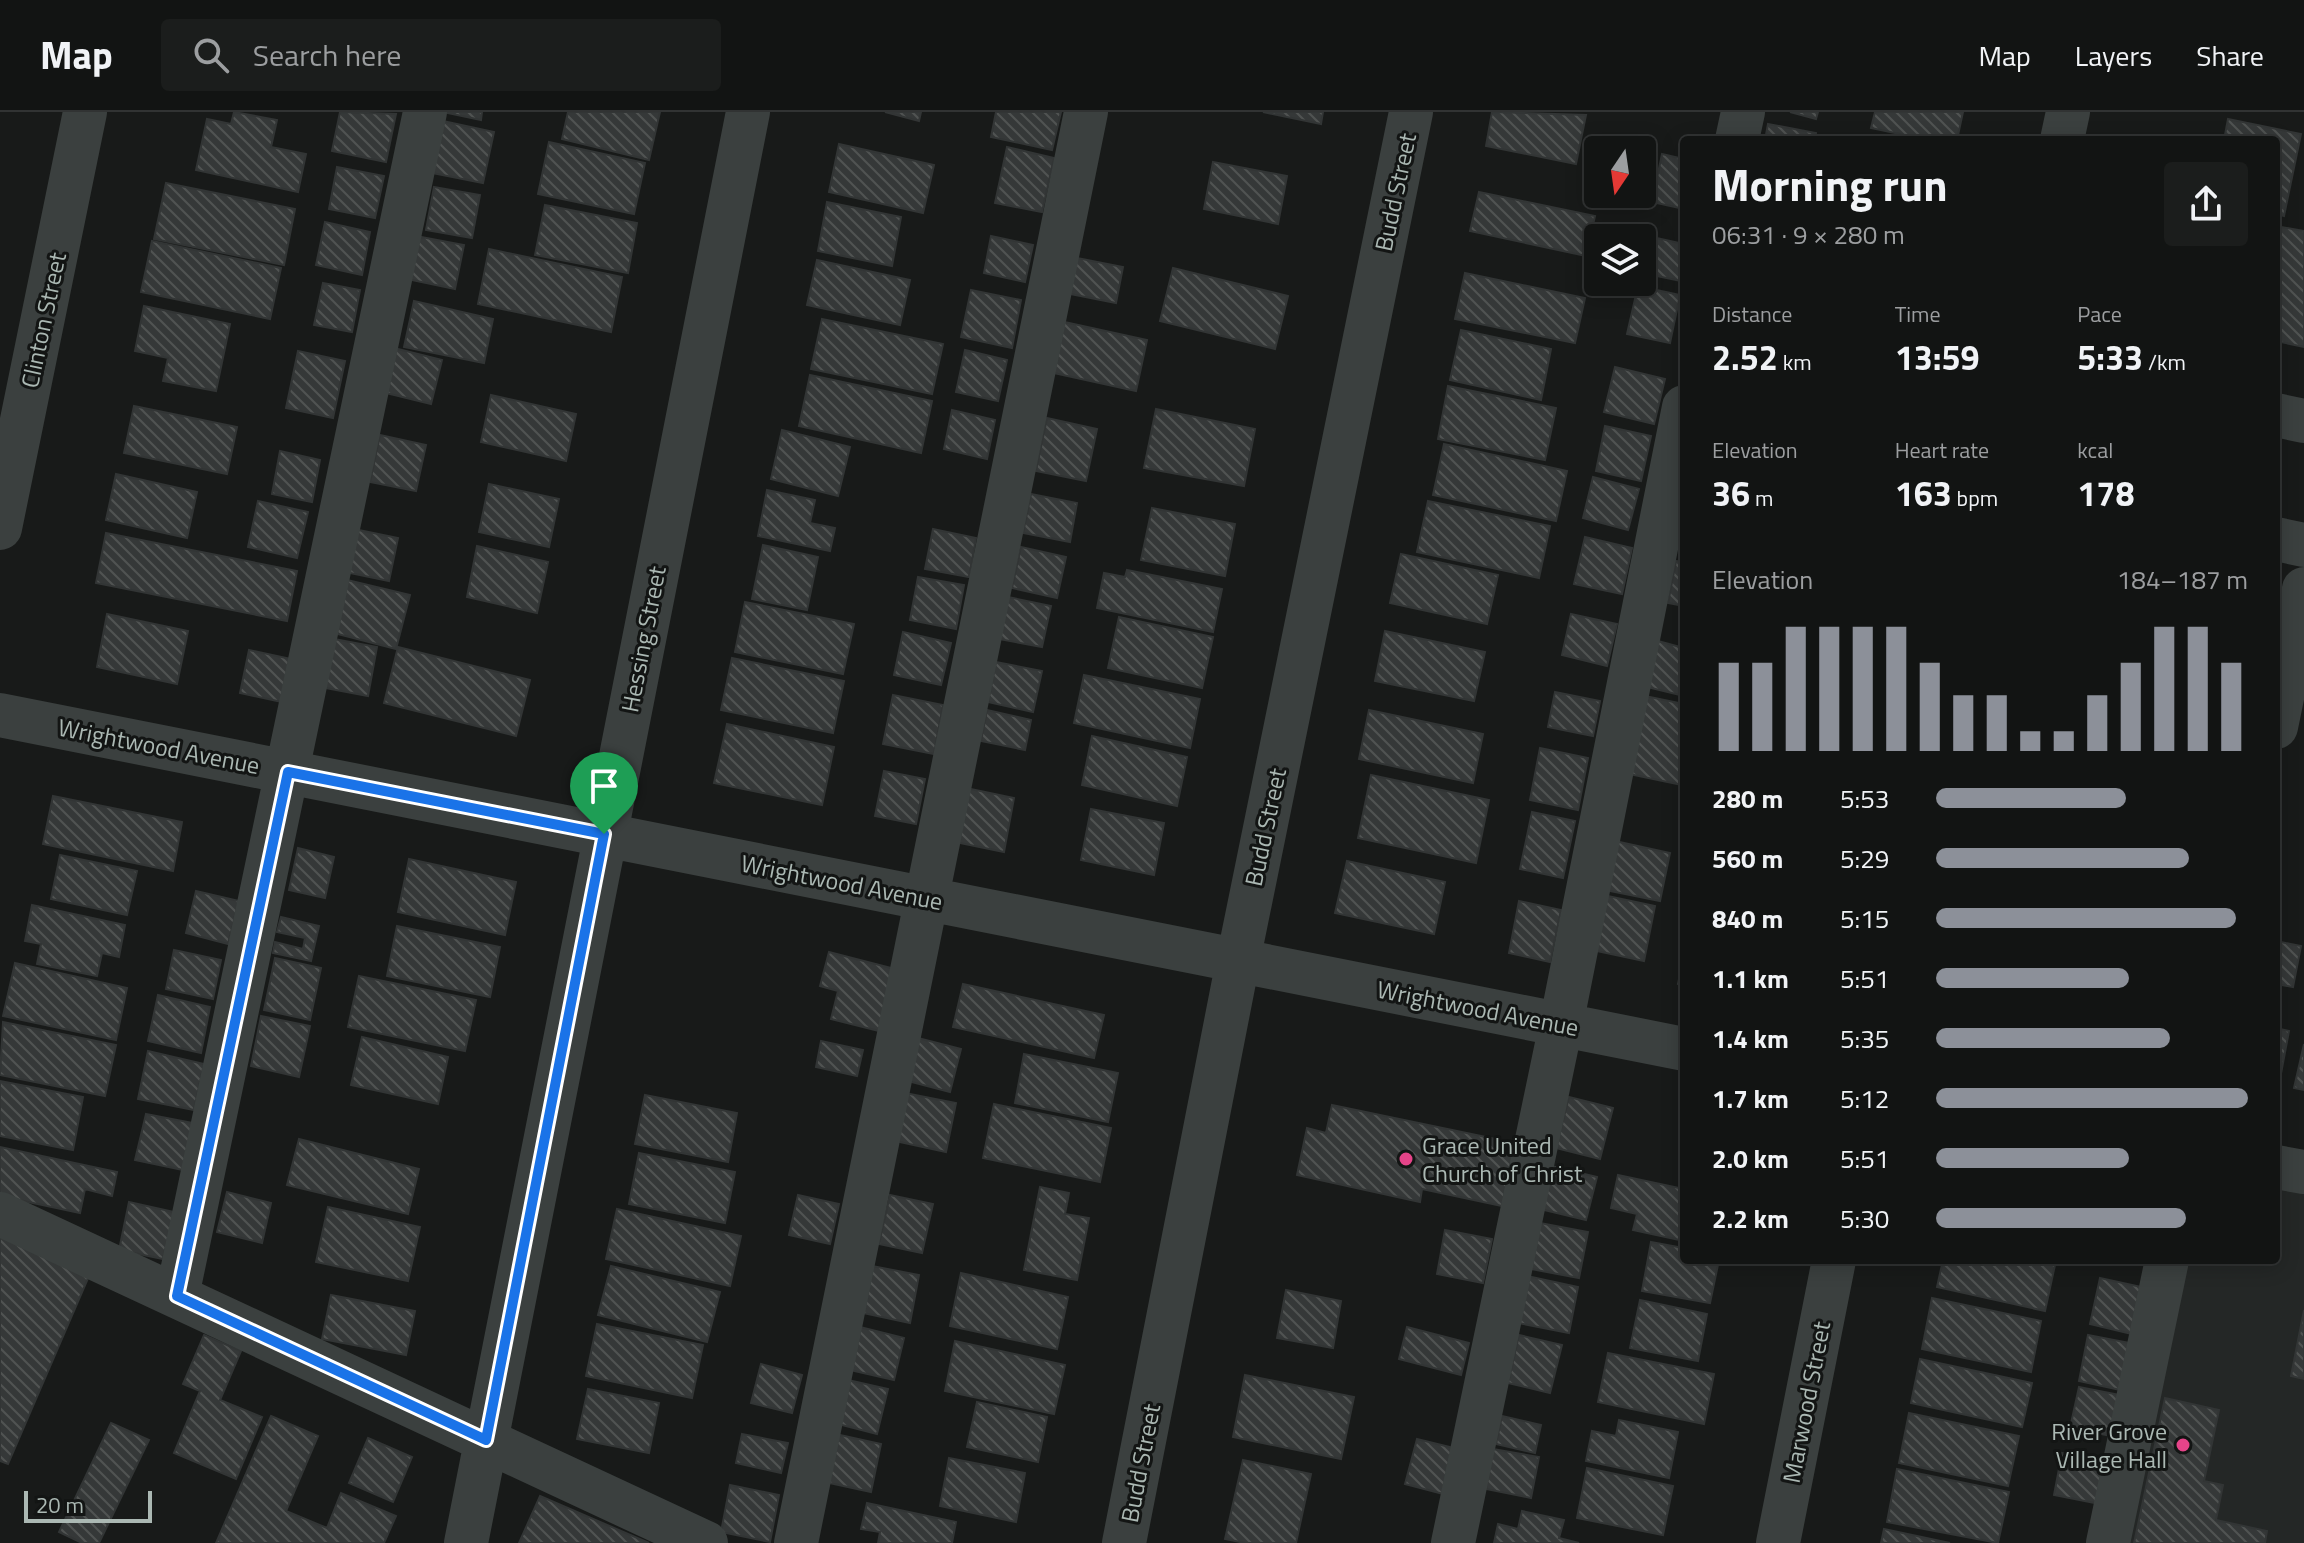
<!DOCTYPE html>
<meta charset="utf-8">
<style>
:root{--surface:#121413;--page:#1b1d1c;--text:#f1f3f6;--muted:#9c9ea0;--line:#313333;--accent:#8c9099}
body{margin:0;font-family:"Titillium Web",sans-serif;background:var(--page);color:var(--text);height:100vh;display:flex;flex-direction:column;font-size:30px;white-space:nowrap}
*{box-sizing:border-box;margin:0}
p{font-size:26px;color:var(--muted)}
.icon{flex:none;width:44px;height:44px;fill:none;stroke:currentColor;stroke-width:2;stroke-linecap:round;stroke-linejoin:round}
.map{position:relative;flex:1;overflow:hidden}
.details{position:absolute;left:1680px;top:24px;width:600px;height:1128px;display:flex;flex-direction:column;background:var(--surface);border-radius:8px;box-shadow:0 4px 20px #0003,0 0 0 2px var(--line)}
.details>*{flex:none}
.needle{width:52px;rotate:193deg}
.controls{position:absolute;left:1584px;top:24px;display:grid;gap:16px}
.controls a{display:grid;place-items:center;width:72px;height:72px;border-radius:8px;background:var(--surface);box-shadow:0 4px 20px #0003,0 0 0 2px var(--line);font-size:40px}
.scale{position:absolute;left:24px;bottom:20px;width:128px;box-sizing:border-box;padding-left:8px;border:4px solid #abb8b3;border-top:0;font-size:22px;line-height:28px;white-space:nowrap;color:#abb8b3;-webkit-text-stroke:6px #131514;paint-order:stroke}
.pin{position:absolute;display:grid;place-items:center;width:68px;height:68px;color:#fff;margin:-82px -34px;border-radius:50% 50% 50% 0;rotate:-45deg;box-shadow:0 0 8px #0007}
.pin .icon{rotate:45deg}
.round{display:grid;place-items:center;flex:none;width:84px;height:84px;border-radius:8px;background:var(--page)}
.summary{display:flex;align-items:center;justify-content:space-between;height:136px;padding:0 32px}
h1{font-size:44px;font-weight:700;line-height:60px}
.metrics{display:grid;grid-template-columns:repeat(3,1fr);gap:12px;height:136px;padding:8px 32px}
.metrics div{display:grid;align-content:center}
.metrics b{font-size:34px;font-weight:700}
.metrics small{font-size:22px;font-weight:400}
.metrics p{font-size:22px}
.chart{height:224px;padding:16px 32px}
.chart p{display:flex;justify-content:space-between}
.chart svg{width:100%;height:144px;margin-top:8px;stroke:var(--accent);stroke-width:6}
ul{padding:0 32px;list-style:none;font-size:26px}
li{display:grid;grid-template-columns:128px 96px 1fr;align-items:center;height:60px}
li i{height:20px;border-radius:10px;background:var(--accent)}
header{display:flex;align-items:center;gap:48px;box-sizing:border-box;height:112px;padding:0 40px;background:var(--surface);border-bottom:2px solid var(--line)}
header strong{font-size:38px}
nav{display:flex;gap:44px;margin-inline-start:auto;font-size:28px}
.search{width:560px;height:72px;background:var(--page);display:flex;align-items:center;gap:20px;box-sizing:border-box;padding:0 28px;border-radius:8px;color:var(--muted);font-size:30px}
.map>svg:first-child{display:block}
.built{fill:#242726}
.building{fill:url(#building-back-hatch);stroke:#323535;stroke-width:2}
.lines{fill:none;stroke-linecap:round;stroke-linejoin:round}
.minor{stroke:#3b403f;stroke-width:44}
.route-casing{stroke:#fff;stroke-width:16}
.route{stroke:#1a73e8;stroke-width:10}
.poi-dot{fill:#e54489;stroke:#131514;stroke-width:3}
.labels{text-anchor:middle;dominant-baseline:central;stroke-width:6;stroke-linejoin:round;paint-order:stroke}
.street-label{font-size:24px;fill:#abb8b3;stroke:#131514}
.poi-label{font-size:24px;fill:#abb8b3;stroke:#131514;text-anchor:start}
</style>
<header>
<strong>Map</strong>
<div class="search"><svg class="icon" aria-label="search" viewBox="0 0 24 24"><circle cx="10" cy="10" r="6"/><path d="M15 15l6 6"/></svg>Search here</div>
<nav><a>Map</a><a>Layers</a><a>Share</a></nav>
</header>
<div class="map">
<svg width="2304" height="1431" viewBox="0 0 2304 1431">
<defs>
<pattern id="building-back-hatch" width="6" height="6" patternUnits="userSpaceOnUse" patternTransform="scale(2)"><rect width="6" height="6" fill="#353838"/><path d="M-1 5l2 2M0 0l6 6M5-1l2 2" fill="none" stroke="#505352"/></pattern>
</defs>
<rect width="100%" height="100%" fill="#181a19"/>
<path class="built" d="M2276,1038L2304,1044V1431H2112L2172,1148H2276Z"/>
<path class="building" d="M234,0L277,8L271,35L306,42L298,80L196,58L207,7L231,12Z
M340,0L396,2L386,50L332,39Z
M443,0H482L481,8Z
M568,0H660L649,48L562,27Z
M885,0H921L919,9Z
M996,0H1061L1052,38L991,25Z
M1263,0H1323L1321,12Z
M1492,0L1586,3L1576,52L1486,34Z
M1790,0H1818L1816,7Z
M1875,0H1963L1957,28H1928L1871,16Z
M2228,7L2301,22L2284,104L2276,102V28H2224Z
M443,9L494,20L483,71L432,61Z
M1768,12L1816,21L1815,28H1765Z
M549,30L645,51L634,102L538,82Z
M839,32L934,53L923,101L829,80Z
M1007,35L1054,46L1042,100L995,91Z
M1662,42L1684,47V97L1652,90Z
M1213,50L1287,64L1278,112L1204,97Z
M337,55L384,64L375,106L329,97Z
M166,71L295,97L284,153L154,127Z
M434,75L480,83L472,126L426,118Z
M1479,80L1595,104L1586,144L1470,119Z
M827,90L901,105L892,154L818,139Z
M545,93L637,111L628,161L535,143Z
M325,110L370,120L362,163L316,153Z
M2276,114L2304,119V235L2276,229Z
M1643,123L1684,132L1681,169L1642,161Z
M416,124L464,133L455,177L407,167Z
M991,124L1033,133L1025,170L984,161Z
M152,129L281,156L270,207L141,180Z
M489,137L622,165L611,220L478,192Z
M1072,145L1123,155L1116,191L1065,181Z
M817,148L910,168L900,213L807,193Z
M1173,156L1288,184L1275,237L1160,209Z
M1465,161L1585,186L1575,231L1455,207Z
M323,171L360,178L352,220L314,213Z
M1638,174L1680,183L1670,231L1627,222Z
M971,178L1021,188L1012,236L961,225Z
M414,189L493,207L484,251L404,235Z
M144,194L230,212L216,279L163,269L168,246L135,239Z
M822,207L943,232L932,282L811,257Z
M1060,209L1147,228L1136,279L1049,260Z
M1461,218L1551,237L1541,288L1450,268Z
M394,236L442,248L431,292L382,280Z
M965,238L1007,248L998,289L956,280Z
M298,239L345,249L333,306L286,296Z
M1615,255L1665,267L1654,312L1604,300Z
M810,263L932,289L921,341L799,314Z
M1448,274L1556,296L1545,348L1438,327Z
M491,283L576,302L566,349L481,330Z
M134,294L237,315L227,362L124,341Z
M1156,297L1255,317L1244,374L1144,356Z
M952,298L995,308L987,347L944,337Z
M1047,306L1097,317L1086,369L1036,359Z
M1605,314L1651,324L1641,369L1596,359Z
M782,318L850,335L838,384L771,367Z
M380,323L426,333L416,379L370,370Z
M1444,332L1567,359L1556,409L1433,383Z
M280,339L320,348L312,390L272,382Z
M116,362L197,380L187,426L106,408Z
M1593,365L1639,377L1628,418L1583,406Z
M489,372L559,387L549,435L479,420Z
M767,378L815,388L810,411L835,416L830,439L758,424Z
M1031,382L1077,391L1070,430L1023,421Z
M258,389L308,400L297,446L248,435Z
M1428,389L1550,414L1539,466L1417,440Z
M1152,396L1235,412L1225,464L1141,448Z
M354,417L398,426L389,469L345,460Z
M933,417L976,426L969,465L925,457Z
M106,421L297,459L287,509L96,471Z
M1585,425L1632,436L1622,482L1574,472Z
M763,433L818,445L807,498L752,487Z
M477,434L548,450L537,501L467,485Z
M1021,435L1066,445L1057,486L1012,476Z
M1401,442L1498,463L1487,512L1390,491Z
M1676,449L1684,450V494L1668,491Z
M1127,458L1222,477L1213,520L1097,496L1104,461L1125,465Z
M918,465L964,473L956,517L910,508Z
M343,467L410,483L396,537L330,520Z
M1008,485L1051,494L1042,535L999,527Z
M745,490L854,512L843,562L735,540Z
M107,502L188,519L177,572L97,555Z
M1571,502L1617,512L1607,554L1562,543Z
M1119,505L1213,525L1202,576L1108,556Z
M1385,519L1485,540L1474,589L1375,569Z
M903,520L951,531L941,573L894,563Z
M329,526L377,535L368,584L320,575Z
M1658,529L1684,536V584L1647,575Z
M398,535L530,568L516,624L384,591Z
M249,538L291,547L282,590L240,581Z
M732,546L844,569L833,621L721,598Z
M996,550L1042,559L1033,600L988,590Z
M1084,563L1200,587L1190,636L1074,611Z
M1555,580L1600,589L1593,624L1548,615Z
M893,583L943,593L934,642L883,632Z
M1645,584L1684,592L1682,673L1629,662Z
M987,598L1031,608L1025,638L981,629Z
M1369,598L1483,622L1473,671L1359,647Z
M727,612L834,635L822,693L714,671Z
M1092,624L1187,645L1177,694L1082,673Z
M1540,636L1588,646L1578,698L1530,688Z
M884,659L925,667L916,712L875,704Z
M1371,663L1489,688L1476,751L1358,726Z
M966,676L1014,686L1004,740L955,730Z
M53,684L182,710L173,759L43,732Z
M1091,697L1164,711L1154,763L1081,748Z
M1532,700L1575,709L1563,766L1520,757Z
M1615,729L1670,741L1660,789L1605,778Z
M298,736L334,745L325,786L289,778Z
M60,743L137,759L127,803L51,787Z
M409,747L516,770L505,823L398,800Z
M1347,749L1445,770L1434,822L1335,801Z
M196,779L239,789L228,832L186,821Z
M1603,783L1655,794L1644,849L1592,838Z
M1519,789L1561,798L1550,850L1509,841Z
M32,793L125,813L119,845L102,841L97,864L37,852L41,832L25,829Z
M281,805L319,814L311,849L273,841L275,830L303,837L305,826L277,820Z
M397,814L500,835L490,885L387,864Z
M2276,829L2301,834L2293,875L2276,872Z
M174,838L221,848L213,887L166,877Z
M829,840L895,857L879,919L831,907L838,879L820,874Z
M1684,843V873L1678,872Z
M275,846L321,856L310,908L264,898Z
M15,851L127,876L116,928L3,904Z
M359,864L476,888L465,939L348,915Z
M963,872L1104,903L1094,946L953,915Z
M158,883L210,895L201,941L148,929Z
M261,904L310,914L299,965L251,954Z
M3,910L116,933L105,984L0,963Z
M2276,916L2289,919L2280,967L2276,966Z
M362,925L448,945L438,992L351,973Z
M914,925L961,937L950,980L904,968Z
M821,929L863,938L857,964L816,955Z
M2304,932V978L2294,976Z
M148,939L204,952L194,998L138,987Z
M1024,942L1118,961L1108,1010L1015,991Z
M0,969L83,985L73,1038L0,1024Z
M905,981L956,991L946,1040L895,1029Z
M645,983L737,1001L728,1050L635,1032Z
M1569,985L1613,996L1600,1047L1556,1036Z
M994,992L1111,1016L1100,1070L983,1046Z
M1332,993L1515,1031L1502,1094L1422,1077L1420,1090L1297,1063L1307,1016L1326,1021Z
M146,1002L193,1011L183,1058L135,1048Z
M299,1027L419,1057L408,1102L287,1073Z
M0,1035L117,1060L112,1084L85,1077L80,1101L0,1084Z
M639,1041L735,1060L725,1111L629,1092Z
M1551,1054L1597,1065L1586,1108L1540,1097Z
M1618,1063L1684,1077V1129L1633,1118L1637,1102L1611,1096Z
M1040,1075L1069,1081L1065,1102L1089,1106L1077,1168L1024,1158Z
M227,1080L271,1091L262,1131L217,1120Z
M798,1083L839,1092L830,1132L789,1123Z
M890,1083L933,1092L922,1141L879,1132Z
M129,1090L174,1100L163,1147L119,1138Z
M328,1095L420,1115L408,1169L316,1150Z
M617,1097L741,1124L730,1174L606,1147Z
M1540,1111L1588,1120L1579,1166L1531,1157Z
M1445,1118L1492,1127L1483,1171L1437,1162Z
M0,1125L89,1164L8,1352L0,1349Z
M1651,1130L1684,1136V1148H1719L1710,1191L1642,1179Z
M1943,1148H2032L2055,1153L2045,1199L1937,1175Z
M611,1154L720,1180L707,1230L598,1203Z
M872,1154L919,1163L910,1211L863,1201Z
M961,1161L1068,1185L1057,1237L950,1214Z
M1527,1164L1578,1175L1569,1221L1518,1211Z
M2100,1166L2146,1176L2136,1223L2090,1212Z
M1286,1178L1341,1189L1333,1236L1277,1226Z
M331,1183L415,1199L406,1243L322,1227Z
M1932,1186L2041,1209L2031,1260L1922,1237Z
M1640,1188L1707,1202L1698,1249L1630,1236Z
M2304,1198V1267L2291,1264Z
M597,1212L703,1233L692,1286L586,1264Z
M860,1215L904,1226L894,1268L850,1258Z
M1407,1215L1469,1231L1461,1263L1399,1247Z
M204,1223L241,1239L220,1288L262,1305L236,1367L174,1341L200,1279L183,1272Z
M1519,1223L1562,1233L1550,1281L1508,1271Z
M2088,1223L2135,1232L2125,1279L2079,1269Z
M955,1229L1065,1253L1054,1302L945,1279Z
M1608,1241L1714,1262L1704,1312L1598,1290Z
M1920,1247L2032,1271L2022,1315L1911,1291Z
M761,1252L802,1263L792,1301L751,1291Z
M1245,1263L1354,1285L1341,1347L1233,1325Z
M848,1268L888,1277L877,1322L838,1312Z
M2079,1275L2125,1284L2117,1325L2070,1316Z
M588,1277L659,1291L649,1341L577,1327Z
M2165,1286L2219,1298L2204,1369L2223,1373L2216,1408L2267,1419L2265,1431H2134Z
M977,1290L1047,1305L1038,1350L967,1335Z
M1909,1301L2019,1324L2008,1374L1899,1351Z
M271,1304L318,1324L286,1399L327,1416L341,1381L396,1404L384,1431H216Z
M1502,1304L1541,1313L1535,1341L1496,1332Z
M1619,1308L1678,1320L1669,1366L1586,1349L1592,1319L1616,1324Z
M111,1311L149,1328L99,1431H82L59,1420Z
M831,1321L881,1332L871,1380L820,1369Z
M742,1322L788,1331L781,1361L736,1351Z
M368,1326L412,1345L393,1390L349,1371Z
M1417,1327L1458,1337L1447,1383L1405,1372Z
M1493,1337L1539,1345L1531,1386L1486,1377Z
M2062,1341L2108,1350L2100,1392L2054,1383Z
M949,1346L1025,1361L1016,1410L940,1394Z
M1243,1348L1311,1362L1296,1431H1245L1225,1427Z
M1587,1356L1673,1374L1663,1423L1577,1406Z
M1897,1357L2009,1380L1998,1431L1887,1410Z
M730,1373L779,1383L770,1430L721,1420Z
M540,1384L649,1431H519Z
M867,1391L956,1410L952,1431H878L880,1420L861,1417Z
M1522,1399L1564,1408L1559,1426L1579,1431H1494L1498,1412L1518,1417Z
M1884,1417L1950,1431H1881Z"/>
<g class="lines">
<path class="minor" d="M1737,28L1743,0
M2062,28L2068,0
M2276,303L2304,309
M0,416L85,0
M2276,427L2304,433
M0,603L1684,937
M2276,615L2304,477
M2276,1055L2304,1060
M0,1102L706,1431
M177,1184L425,0
M466,1431L748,0
M796,1431L1086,0
M1124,1431L1238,849L1411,0
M1453,1431L1561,913L1684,295
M1778,1431L1834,1148
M2108,1431L2167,1148"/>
</g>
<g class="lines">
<g class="route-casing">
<path id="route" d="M288,660L604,722L486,1328L177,1184Z"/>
</g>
<use href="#route" class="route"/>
</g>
<g class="poi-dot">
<circle cx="1406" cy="1047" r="8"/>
<circle cx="2183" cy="1333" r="8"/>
</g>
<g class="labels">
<g class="street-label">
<text transform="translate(1395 80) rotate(-78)">Budd Street</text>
<text transform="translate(43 208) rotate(-78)">Clinton Street</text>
<text transform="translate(643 527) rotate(-79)">Hessing Street</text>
<text transform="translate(159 634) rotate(11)">Wrightwood Avenue</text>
<text transform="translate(1265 715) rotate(-78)">Budd Street</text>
<text transform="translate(842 770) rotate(11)">Wrightwood Avenue</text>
<text transform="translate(1478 896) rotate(11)">Wrightwood Avenue</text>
<text transform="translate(1806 1290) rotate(-79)">Marwood Street</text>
<text transform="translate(1140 1351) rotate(-79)">Budd Street</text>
</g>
<g class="poi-label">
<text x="1422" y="1033">Grace United<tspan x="1422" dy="28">Church of Christ</tspan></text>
<text x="2167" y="1319" text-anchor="end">River Grove<tspan x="2167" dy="28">Village Hall</tspan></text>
</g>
</g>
</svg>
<div class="controls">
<a><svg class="needle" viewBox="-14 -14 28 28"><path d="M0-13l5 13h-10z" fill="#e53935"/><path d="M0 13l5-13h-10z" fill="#9c9ea0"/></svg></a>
<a><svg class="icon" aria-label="layers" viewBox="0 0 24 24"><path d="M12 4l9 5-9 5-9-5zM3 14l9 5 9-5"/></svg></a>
</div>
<div class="scale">20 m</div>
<div class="pin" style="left:604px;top:722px;background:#1e9e55"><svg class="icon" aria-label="arrive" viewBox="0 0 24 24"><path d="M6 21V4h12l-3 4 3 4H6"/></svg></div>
<section class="details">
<div class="summary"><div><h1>Morning run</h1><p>06:31 · 9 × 280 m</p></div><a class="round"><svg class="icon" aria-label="share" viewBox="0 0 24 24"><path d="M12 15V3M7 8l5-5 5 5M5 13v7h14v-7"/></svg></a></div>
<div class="metrics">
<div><p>Distance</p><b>2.52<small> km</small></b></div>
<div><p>Time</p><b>13:59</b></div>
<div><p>Pace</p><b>5:33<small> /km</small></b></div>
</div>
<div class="metrics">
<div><p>Elevation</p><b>36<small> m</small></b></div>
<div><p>Heart rate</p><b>163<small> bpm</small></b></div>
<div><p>kcal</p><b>178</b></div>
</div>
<div class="chart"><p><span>Elevation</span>184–187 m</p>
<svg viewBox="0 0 160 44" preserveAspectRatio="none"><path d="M5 44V17M15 44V17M25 44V6M35 44V6M45 44V6M55 44V6M65 44V17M75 44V27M85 44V27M95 44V38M105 44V38M115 44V27M125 44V17M135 44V6M145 44V6M155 44V17"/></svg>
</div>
<ul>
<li><b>280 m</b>5:53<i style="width:61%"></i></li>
<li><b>560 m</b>5:29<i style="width:81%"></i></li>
<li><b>840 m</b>5:15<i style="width:96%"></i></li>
<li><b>1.1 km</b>5:51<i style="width:62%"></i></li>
<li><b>1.4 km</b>5:35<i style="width:75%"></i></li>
<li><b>1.7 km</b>5:12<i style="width:100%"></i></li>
<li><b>2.0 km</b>5:51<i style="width:62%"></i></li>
<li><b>2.2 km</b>5:30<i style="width:80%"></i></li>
</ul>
</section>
</div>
